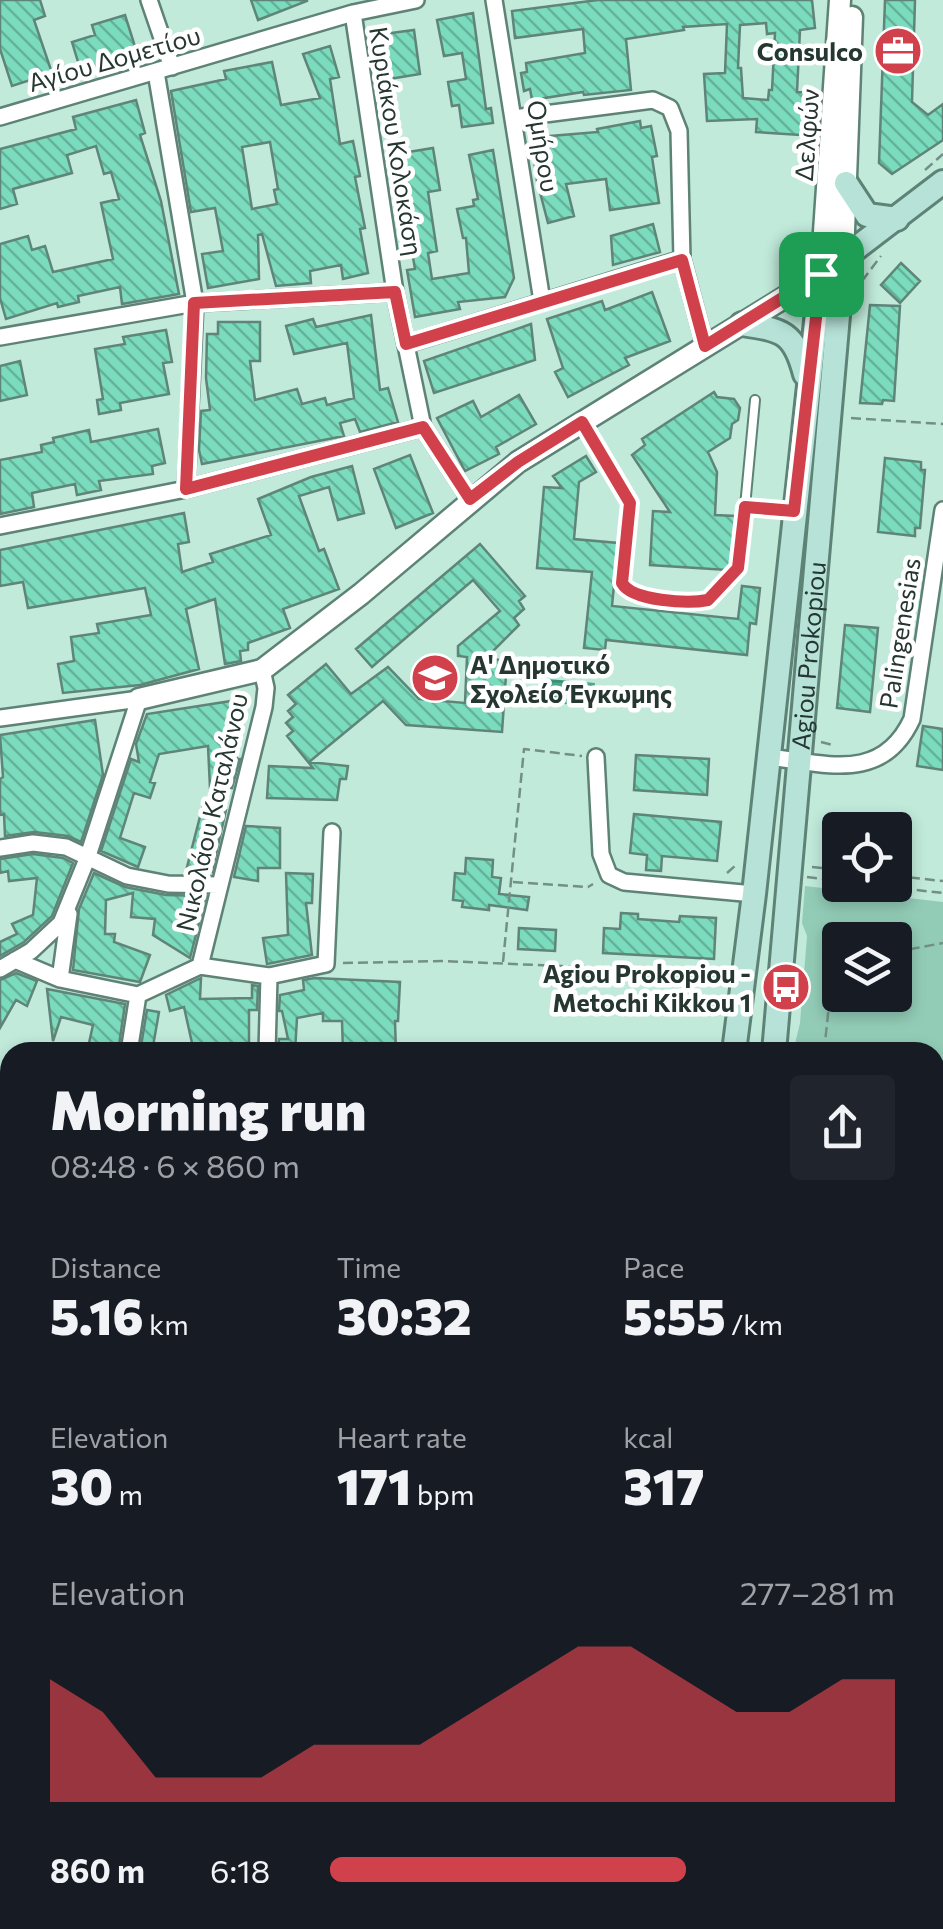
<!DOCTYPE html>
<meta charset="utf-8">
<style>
:root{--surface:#171b24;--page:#20242c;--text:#f1f3f6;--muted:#9ea1a6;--accent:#d1414b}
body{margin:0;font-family:Commissioner,sans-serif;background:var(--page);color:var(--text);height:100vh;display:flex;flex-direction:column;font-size:38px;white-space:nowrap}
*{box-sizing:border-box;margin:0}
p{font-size:32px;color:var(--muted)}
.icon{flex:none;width:55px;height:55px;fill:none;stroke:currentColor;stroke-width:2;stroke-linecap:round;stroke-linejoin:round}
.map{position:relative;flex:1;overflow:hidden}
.side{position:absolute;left:0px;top:1042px;width:945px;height:888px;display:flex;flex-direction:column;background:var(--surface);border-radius:30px 30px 0 0;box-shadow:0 5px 15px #0003}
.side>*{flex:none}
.buttons{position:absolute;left:822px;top:812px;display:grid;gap:20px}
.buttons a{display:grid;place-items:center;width:90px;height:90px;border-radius:10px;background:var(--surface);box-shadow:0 5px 15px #0003;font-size:50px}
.pin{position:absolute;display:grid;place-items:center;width:85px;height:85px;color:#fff;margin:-42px;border-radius:20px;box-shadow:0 5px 15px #0006}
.round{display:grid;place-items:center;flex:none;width:105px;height:105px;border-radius:10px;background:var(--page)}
.summary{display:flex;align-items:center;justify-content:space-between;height:170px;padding:0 50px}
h1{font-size:55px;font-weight:800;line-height:75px}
.metrics{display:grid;grid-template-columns:repeat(3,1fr);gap:15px;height:170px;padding:10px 50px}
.metrics div{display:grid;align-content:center}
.metrics b{font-size:50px;font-weight:800}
.metrics small{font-size:28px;font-weight:400}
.metrics p{font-size:28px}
.chart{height:280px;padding:20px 50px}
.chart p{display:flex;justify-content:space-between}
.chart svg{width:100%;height:180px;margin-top:10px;fill:var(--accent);opacity:.7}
ul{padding:0 50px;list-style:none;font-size:32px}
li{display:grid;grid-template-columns:160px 120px 1fr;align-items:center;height:75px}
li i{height:25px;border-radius:12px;background:var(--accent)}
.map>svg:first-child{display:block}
.park{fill:#92ccb7;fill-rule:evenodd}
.water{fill:url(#water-rules)}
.building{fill:url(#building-back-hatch);stroke:#5f8578;stroke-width:2.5;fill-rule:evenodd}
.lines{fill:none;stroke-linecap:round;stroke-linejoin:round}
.service-casing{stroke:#5e8376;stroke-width:12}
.minor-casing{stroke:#5e8376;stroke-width:20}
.tertiary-casing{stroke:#5e8376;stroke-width:25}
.secondary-casing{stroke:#5e8376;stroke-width:28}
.primary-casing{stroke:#fff;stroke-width:30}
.path{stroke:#739086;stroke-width:2.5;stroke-dasharray:10 5;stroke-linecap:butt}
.service{stroke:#fff;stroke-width:8}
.minor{stroke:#fff;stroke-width:15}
.tertiary{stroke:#fff;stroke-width:20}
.secondary{stroke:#b6e2d8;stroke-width:22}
.primary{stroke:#6dc5b1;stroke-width:25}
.route-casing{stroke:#fff;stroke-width:20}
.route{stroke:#d1414b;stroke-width:12}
.labels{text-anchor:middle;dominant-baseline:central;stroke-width:9;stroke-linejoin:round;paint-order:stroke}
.poi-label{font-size:25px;font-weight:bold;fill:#263731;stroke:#fff;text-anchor:end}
.street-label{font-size:25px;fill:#263731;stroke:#fff}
</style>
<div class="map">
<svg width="943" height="1929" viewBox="0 0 943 1929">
<defs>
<pattern id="water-rules" width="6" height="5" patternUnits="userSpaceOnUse" patternTransform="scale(2.5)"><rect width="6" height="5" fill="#48aa8d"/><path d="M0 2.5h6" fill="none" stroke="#3c8b74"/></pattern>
<pattern id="building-back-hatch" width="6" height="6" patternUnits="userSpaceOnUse" patternTransform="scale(2.5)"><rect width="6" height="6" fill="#7bdbbd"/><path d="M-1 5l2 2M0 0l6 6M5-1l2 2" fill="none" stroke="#65b29a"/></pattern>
</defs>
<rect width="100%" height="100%" fill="#c1eadb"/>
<path class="park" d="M805,886L943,902V1428L935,1427V1052H793L800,1023L807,936L802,923ZM840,940H895V995H840Z"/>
<path class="water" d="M548,679L595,683L592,707L546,702Z"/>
<path class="building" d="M0,0H40L45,16L34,20L52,73L12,86L0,49Z
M251,0H307V1L258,20Z
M598,0H812L815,28L800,30L797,92L817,93L815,136L756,132L757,119L707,121L704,74L725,73L727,24L683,27L684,30L626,39L631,90L584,95L583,92L532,100L530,89L524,91L521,73L527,72L526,63L585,53L583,29L515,38L512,11ZM766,23L767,34L775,33L772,90H769L768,100L743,98L741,68H738L740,25Z
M885,0H915L912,102L928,115L943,104V140L892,174L879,163Z
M473,13L486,109L491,108L493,123L462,127L459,105L452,106L448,82L466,79L462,53L444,56L437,20Z
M125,15L138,56L82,75L72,42L95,35L92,25Z
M414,30L420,74L377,81L372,45L377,44L376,35Z
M330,46L339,77L330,79L340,144L353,141L360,176L355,177L365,228L360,229L368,273L343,279L341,265L310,271L311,283L276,286L262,234L258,235L259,279L208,288L202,254L223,251L215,208L191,212L171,91L226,79L224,71L272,62L281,105L320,98L303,54ZM270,142L278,189L274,190L277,204L252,209L242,147Z
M136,100L145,133L140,135L161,201L179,294L122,304L120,287L78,296L79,302L58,307L57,303L6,319L0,298V244L28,236L32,250L45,246L53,272L113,259L101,203L119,199L111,172L104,174L96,146L67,155L72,173L13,189L17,204L0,209V149L76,129L73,117Z
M640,121L641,128L651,126L657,156L652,157L659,203L610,210L606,179L566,184L574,216L548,223L537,181L532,146L540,145L539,137L598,132L597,129Z
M433,148L440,190L428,192L437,251L428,253L432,279L469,273L466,238H463L457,209L474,206L473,200L478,199L469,155L493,150L514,278L505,297L458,302L460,309L415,317L407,270L415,269L410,240L405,241L390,155Z
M653,224L660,252L613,265L611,236Z
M901,263L920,281L900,303L881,285Z
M652,292L670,341L625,358L629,365L568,397L555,372L563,368L547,319L602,301L605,310Z
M870,305L900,306L894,401L883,400L882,404L860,403Z
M371,315L380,390L388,388L398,422L360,432L355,419L340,423L344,436L202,464L199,450L201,411L210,410L206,378L207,334H218V322H260V361H250L255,400L297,389L302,404L325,398L327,405L354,398L347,343L294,354L286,326L313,319L316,327Z
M531,324L535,360L434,393L424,361Z
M166,330L172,362L163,363L169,394L120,403L121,410L99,414L97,400L103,399L95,349L125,344L123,337Z
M20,361L27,395L0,401V366Z
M714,392L717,397L734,399L740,408L738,420L732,424L730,438L708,452L717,472L715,515L736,516L733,558L727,570L650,565L653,511L670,512L632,455L645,445L642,439Z
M519,395L536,424L496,447L499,454L465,471L437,418L473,401L481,417Z
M158,429L165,463L152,466L153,474L99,481L101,490L77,495L75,484L32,493L34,507L0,514V460L42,452L41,445L54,442L53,438L89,430L91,442Z
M410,455L433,513L396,528L374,469Z
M586,456L596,472L579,482L574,539L618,543L612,606L738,619L742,586L760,588L756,624L750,623L747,655L606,640L605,650L584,648L592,572L537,568L544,487L562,488L553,476Z
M885,458L921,462V470H925L920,528H915V536L878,532Z
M352,466L364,513L338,520L329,487L299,496L319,551L324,549L339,589L283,609L290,628L248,643V650L240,651L241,661L225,664L215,599L186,609L199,669L140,685L63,693L58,664L74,661L71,637L99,633L97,624L151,615L145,588L28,608L23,582L0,586V550L184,513L189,542L178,544L182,572L213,562L210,554L271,535L258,499L311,477Z
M480,544L525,596L519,601L524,609L514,618L519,625L486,658L507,661L502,732L406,725L383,701L309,762L348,766L346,779H340L337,800L267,798L269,766L313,768L287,736L293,731L286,723L293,717L288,711L296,704L288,695L326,664L351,694L388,667L419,699L465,703L467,657L458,656V646L500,611L473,580L372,667L356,649Z
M845,625L878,628L870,712L837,708Z
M231,701L237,759H240L232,788H210L208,746L159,754L150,782L155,783L150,798L134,793L120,838L145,847L138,867L101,851L131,759L139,762L136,744L147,714Z
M95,720L103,775L81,842L68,836L34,832L5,836L4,814L0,815V779L3,777L0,735Z
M923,726L943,729V770L917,766Z
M636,755L709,759L707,795L634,790Z
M203,805L226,810L212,872L187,867Z
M634,814L721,822L717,861L662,856L661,871L646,870L647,855L630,853Z
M246,826L280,828V868H258V881L234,877Z
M33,854L63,858L73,863L52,916L24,942L0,956V942L17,934L12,924L33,915L37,878L9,881L8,871L0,873V859Z
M466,858L493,860L492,877L501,878L499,894L529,897L527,910L489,905V910L462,907L463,901L453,900L455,873L465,874Z
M94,873L125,887L166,895L206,896L190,958L153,935L155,919L131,917L133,893L106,900L105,934H115L114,942L150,955L140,982L73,970L79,909Z
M286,873L313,874L312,903H306L312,955L267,964L263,938L288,935Z
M621,913L638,914V919L679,922L680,916L716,918L714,959L603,953L604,928L620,929Z
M519,928L556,930L555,951L518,949Z
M16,973L37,981L27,1006L16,1000L0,1028V980Z
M201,978L200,999L252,998V985L258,986L257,1010H249V1050L194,1052L184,1007L170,1011L166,995Z
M315,978L400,982L398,1021H395L396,1052H343L342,1021H323V1013L297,1018L295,1052H278L279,1039H288L282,1011H279L280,995L304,990L303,980Z
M47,989L125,1004L118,1052H87L93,1025L61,1017L53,1041Z
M147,1010L159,1012L152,1052H140Z"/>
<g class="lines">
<g class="service-casing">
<path id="service" d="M584,426L630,503L622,583L635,595L702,602L713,596L735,573L740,560L755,400
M745,507L790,511
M935,1292L943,1293
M935,1675L943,1676"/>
</g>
<g class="minor-casing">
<path id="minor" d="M149,0L172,67
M494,0L542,301
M353,13L395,292L423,427L470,499
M156,72L195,303L186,489
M0,117L353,13L416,0
M514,118L653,100L670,108L679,131L682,259L705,346
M0,337L195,303L395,292
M407,344L682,259
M0,526L186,489L423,427
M0,718L139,699L87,859L61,923L31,951L0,969
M596,757L601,854L609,875L624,882L754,894
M767,757C825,763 882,784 912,719L943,510
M0,848L33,843L66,847L127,876L168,884L218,885
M15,960L60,979L138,995L200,966L269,976L326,964L332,832
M200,966L264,707L266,688L262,670
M60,979L69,914
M129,1052L138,995
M267,1052L269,976
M0,1094L10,1093
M0,1182L10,1184"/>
</g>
<g class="tertiary-casing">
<path id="tertiary" d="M843,258L852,17
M139,699L262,670L361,594L518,462L821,275L840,0"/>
</g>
<g class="secondary-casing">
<g id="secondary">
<path d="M846,183L867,215L897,219"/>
<path d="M742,324C783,330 794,332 805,374"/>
<path d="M734,1052L754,894L821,275L943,182"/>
<path id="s1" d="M774,1052C796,788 819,523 843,258"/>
</g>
</g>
<g class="primary-casing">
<path id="primary" d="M0,1552L10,1554
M0,1574L10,1576
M935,1727L943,1726
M935,1745H943
M935,1765H943
M660,1920L661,1929
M684,1920L685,1929"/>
</g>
<path class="path" d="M925,170L943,154
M789,272L802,255
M862,281L881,256
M851,418L943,424
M821,742L833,745
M812,867L840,870
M727,873L737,864
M895,876L943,881
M807,877L840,881
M513,882L588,887L593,884
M872,885L943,893
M895,952L943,943
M503,962L524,749L582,756
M343,963L443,961L725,973
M824,1052L831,986L840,972
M935,1364H943"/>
<use href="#service" class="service"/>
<use href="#minor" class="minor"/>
<use href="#tertiary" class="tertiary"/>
<use href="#secondary" class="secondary"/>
<use href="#primary" class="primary"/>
</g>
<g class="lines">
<g class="route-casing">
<path id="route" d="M682,260L705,346L821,274L794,511L745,507L738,568L708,600C688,604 632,601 622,583L630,503L582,422L518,462L470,499L423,427L186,489L194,303L395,292L406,344Z"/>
</g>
<use href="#route" class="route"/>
</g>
<defs>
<g id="office-disc" transform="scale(2.5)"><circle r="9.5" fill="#d1414b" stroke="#fff"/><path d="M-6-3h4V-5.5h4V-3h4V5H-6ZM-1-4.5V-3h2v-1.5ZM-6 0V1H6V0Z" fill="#fff"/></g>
<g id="school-disc" transform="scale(2.5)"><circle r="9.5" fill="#d1414b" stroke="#fff"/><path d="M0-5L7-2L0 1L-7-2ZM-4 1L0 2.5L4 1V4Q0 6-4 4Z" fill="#fff"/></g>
<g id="bus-disc" transform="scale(2.5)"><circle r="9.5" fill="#d1414b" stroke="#fff"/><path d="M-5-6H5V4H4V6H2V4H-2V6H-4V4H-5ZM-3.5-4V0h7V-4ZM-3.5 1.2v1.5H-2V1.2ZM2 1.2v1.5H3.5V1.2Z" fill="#fff"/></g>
</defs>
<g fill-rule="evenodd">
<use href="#office-disc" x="898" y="51"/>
<use href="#school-disc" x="435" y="678"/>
<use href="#bus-disc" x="786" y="987"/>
</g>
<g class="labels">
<g class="poi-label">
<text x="863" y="51">Consulco</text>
<text x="470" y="664" text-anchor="start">Α' Δημοτικό<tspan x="470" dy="29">Σχολείο Έγκωμης</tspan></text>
<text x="751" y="973">Agiou Prokopiou -<tspan x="751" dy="29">Metochi Kikkou 1</tspan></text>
</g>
<g class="street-label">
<text transform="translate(114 58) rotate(-16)">Αγίου Δομετίου</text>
<text transform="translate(806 135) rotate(-86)">Δελφών</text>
<text transform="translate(397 141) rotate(81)">Κυριάκου Κολοκάση</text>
<text transform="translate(544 146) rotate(81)">Ομήρου</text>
<text transform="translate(899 633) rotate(-81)">Palingenesias</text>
<text stroke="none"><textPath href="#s1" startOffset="398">Agiou Prokopiou</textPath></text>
<text transform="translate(211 812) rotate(-77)">Νικολάου Καταλάνου</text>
</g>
</g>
</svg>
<div class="buttons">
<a><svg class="icon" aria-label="locate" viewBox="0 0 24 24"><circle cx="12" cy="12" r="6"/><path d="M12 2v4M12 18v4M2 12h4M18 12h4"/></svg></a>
<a><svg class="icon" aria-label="layers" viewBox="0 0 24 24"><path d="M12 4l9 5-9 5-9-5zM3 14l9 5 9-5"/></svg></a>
</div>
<div class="pin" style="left:821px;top:274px;background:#1e9e55"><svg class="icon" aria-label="arrive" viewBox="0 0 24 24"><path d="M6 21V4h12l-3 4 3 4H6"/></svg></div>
<section class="side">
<div class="summary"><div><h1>Morning run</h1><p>08:48 · 6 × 860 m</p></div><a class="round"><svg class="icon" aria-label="share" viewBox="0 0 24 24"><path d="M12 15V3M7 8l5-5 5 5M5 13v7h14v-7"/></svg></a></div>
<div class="metrics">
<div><p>Distance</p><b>5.16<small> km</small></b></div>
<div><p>Time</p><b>30:32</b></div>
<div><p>Pace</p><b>5:55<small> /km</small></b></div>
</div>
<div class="metrics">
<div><p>Elevation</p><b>30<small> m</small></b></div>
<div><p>Heart rate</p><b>171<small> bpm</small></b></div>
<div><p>kcal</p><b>317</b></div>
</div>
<div class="chart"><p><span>Elevation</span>277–281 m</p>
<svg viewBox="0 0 160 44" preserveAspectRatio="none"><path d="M0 44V14L10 22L20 38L30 38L40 38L50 30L60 30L70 30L80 22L90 14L100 6L110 6L120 14L130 22L140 22L150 14L160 14V44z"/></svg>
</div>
<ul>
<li><b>860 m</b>6:18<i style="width:63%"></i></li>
</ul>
</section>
</div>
